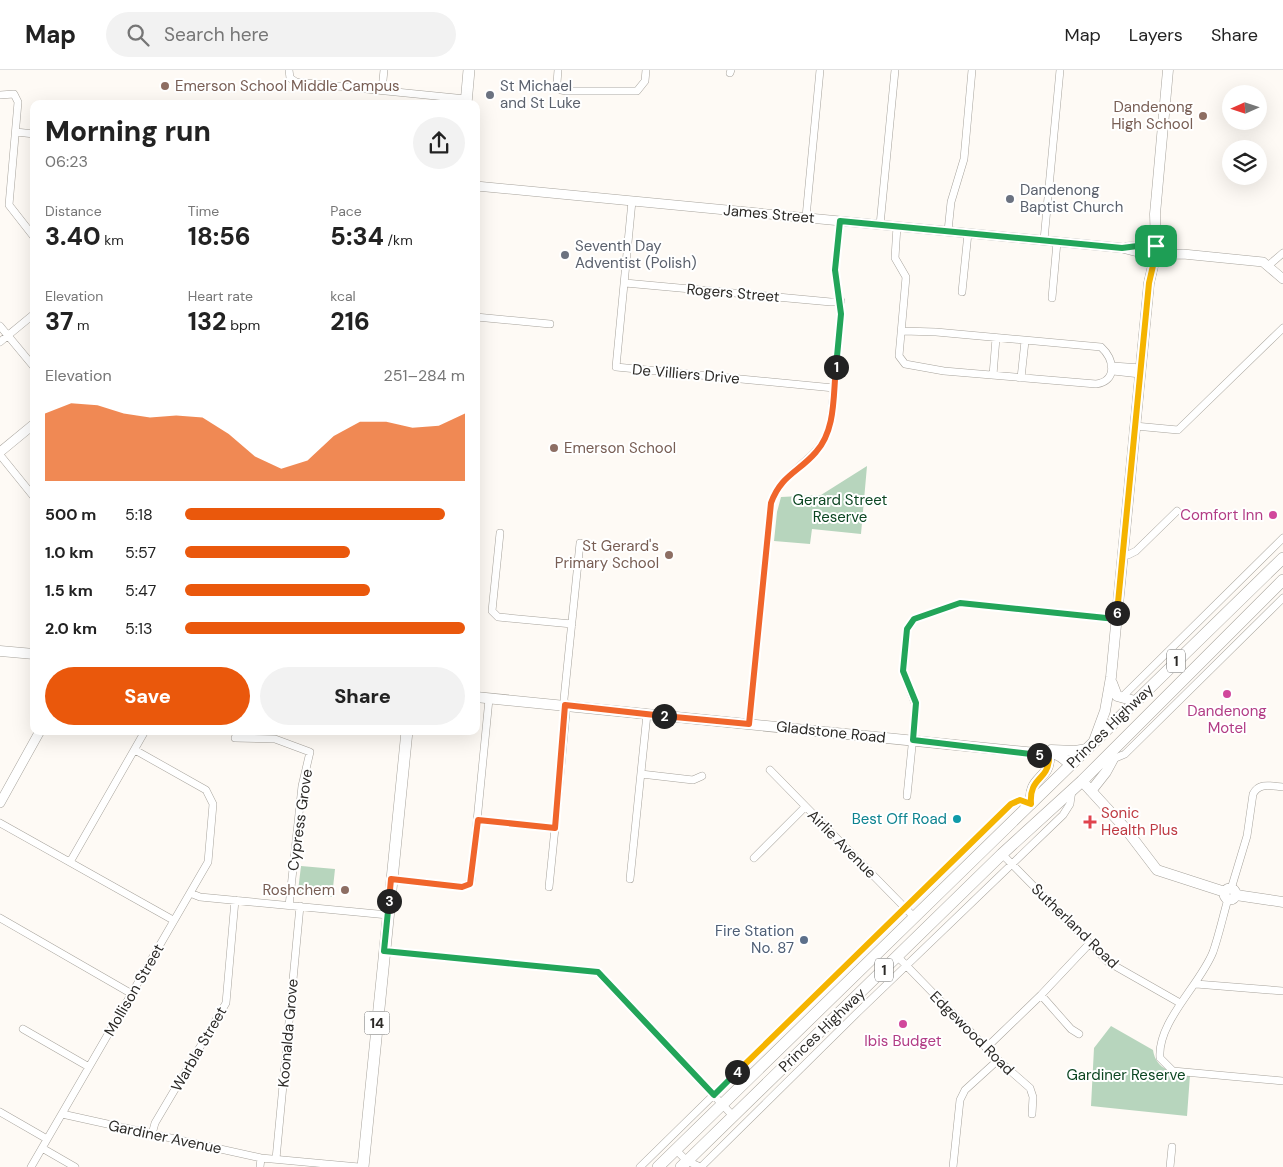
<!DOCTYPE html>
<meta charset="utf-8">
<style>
:root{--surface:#fff;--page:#f2f2f2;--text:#222;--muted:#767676;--line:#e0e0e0;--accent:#ea580c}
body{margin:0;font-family:"DM Sans",sans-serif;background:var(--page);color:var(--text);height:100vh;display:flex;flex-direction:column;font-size:19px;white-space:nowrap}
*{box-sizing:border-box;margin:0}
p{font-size:16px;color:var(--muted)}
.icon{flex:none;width:28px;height:28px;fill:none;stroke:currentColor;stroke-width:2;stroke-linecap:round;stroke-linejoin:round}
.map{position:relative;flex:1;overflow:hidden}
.details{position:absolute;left:30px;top:30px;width:450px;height:635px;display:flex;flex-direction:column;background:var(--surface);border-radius:10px;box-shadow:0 5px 20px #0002}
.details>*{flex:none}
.needle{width:32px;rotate:267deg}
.tools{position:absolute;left:1222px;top:15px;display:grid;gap:10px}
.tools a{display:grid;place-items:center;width:45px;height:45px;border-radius:50%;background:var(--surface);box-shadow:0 5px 20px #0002;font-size:25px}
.pin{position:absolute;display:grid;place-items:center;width:42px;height:42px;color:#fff;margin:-21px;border-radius:10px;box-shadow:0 2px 8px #0006}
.km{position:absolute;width:25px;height:25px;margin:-12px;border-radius:50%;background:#222;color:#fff;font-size:14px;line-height:25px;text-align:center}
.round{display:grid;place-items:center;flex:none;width:52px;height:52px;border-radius:26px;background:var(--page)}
.headline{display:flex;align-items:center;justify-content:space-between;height:85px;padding:0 15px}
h1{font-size:28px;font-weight:800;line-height:38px}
.metrics{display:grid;grid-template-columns:repeat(3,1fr);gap:8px;height:85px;padding:5px 15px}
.metrics div{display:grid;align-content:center}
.metrics b{font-size:25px;font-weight:800}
.metrics small{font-size:14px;font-weight:400}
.metrics p{font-size:14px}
.chart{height:140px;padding:10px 15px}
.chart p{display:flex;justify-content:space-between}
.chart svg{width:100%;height:90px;margin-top:5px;fill:var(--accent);opacity:.7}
.button{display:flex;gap:10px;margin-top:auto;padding:10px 15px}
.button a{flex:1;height:58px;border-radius:30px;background:var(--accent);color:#fff;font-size:20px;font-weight:800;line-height:58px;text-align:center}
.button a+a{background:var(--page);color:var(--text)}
ul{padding:0 15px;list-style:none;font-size:16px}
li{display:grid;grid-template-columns:80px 60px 1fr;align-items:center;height:38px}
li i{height:12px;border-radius:6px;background:var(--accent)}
header{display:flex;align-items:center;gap:30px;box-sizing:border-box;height:70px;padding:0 25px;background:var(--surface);border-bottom:1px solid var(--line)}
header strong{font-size:24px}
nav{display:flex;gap:28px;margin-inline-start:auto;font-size:18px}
.search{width:350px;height:45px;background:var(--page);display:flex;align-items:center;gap:12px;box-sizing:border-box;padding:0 18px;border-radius:28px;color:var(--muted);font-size:19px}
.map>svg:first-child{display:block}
.green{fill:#b7d5bd}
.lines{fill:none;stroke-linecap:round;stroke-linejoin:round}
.minor-casing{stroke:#a7a39c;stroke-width:8}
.tertiary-casing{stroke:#a7a39c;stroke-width:10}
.secondary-casing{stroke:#a7a39c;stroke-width:11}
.primary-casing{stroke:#a7a39c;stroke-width:12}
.trunk-casing{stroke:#a7a39c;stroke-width:12}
.minor{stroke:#fff;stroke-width:7}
.tertiary{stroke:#fff;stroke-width:9}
.secondary{stroke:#fff;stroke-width:10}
.primary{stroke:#fff;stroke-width:11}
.trunk{stroke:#fff;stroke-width:11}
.split-1-casing{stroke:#fff;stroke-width:10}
.split-2-casing{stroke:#fff;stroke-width:10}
.split-3-casing{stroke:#fff;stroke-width:10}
.split-4-casing{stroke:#fff;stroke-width:10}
.split-5-casing{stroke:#fff;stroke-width:10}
.split-6-casing{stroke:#fff;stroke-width:10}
.split-7-casing{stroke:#fff;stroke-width:10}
.split-1{stroke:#22a559;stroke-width:6}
.split-2{stroke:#f0652b;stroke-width:6}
.split-3{stroke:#f0652b;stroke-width:6}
.split-4{stroke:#22a559;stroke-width:6}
.split-5{stroke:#f5b400;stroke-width:6}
.split-6{stroke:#22a559;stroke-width:6}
.split-7{stroke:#f5b400;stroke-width:6}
.education-dot{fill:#8d6e63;stroke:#fff;stroke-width:2}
.worship-dot{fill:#6b7280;stroke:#fff;stroke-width:2}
.hotel-dot{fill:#d1479c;stroke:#fff;stroke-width:2}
.culture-dot{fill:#0f9aa8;stroke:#fff;stroke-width:2}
.health-dot{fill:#e0444e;stroke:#fff;stroke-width:2}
.service-dot{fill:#5c6f8a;stroke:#fff;stroke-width:2}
.labels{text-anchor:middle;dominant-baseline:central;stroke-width:4;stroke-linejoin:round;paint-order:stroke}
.shield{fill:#fff;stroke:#6b6a68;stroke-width:1}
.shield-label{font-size:14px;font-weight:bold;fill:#2c2a27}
.education-label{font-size:15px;fill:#785e54;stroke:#fff;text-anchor:end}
.worship-label{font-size:15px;fill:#5b616d;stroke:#fff;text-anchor:start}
.street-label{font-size:15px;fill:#2c2a27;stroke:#fff}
.park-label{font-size:15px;fill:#0c4622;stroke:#fff}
.hotel-label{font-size:15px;fill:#b23c85;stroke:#fff}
.health-label{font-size:15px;fill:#be3a42;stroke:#fff;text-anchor:start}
.culture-label{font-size:15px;fill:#0d838f;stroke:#fff;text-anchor:end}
.service-label{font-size:15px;fill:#4e5e75;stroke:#fff;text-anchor:end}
</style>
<header>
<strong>Map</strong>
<div class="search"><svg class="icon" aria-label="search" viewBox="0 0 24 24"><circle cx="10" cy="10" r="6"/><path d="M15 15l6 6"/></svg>Search here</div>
<nav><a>Map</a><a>Layers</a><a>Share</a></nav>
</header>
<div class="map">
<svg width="1283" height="1097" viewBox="0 0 1283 1097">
<rect width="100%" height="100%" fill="#fefaf5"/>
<path class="green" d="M867,396L861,464L812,459L810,474L774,471L777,442L781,427L821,425Z
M301,796L335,799L332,827L301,824L298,821Z
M1111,956L1153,980C1156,1000 1173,1003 1190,1005L1187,1046L1091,1036L1094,978Z"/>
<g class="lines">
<g class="minor-casing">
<path id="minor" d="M289,0L290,8L296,12L466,29
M558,0L557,13L561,20L566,21H637L645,11L646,0
M730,3L731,0
M382,20L384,0
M0,25L14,24L18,32L9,135L34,167
M16,62L34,64
M632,131L616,297L834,318
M806,147L820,0
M880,155L895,0
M897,156L895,188L906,207L899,286L905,294L944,301L1096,314C1118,311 1114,289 1101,277L936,262L903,261
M948,161L951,132L964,89L972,0
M1044,170L1060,0
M1269,195L1283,183
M625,213L831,232L841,231
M962,222L968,163
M1052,228L1057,172
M476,247L550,254
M0,256L34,297
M0,272L34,244
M1113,296L1141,298
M1113,301L1140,304
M993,305L996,268
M1021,308L1025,271
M1135,356L1178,360L1283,258
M0,385L34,427
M500,463L492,541L498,547L572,554
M1123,485H1128L1136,481L1177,441
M1121,628L1283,468
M749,654L771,433C785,394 822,394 831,350L841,244L835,200L840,151
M235,668L275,669L310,682L302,716L289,836
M1113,689L1125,684L1283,528
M770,700L914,847
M641,704L693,710L702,706
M907,726L916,636L903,601L907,559L914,549L960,533L1116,549
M478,750L555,758L566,643L564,629L580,473
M0,753L173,850
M1002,784L1108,892L1180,933
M754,788L805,737
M70,792L145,661
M391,809L462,817L471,812L489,629
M630,809L647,644
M549,817L555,758
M1231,819L1247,766L1253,724C1259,712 1271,716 1283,717
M190,823L200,827L388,845
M1228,829C1223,846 1219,865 1213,882C1200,915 1157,952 1160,988L1173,1001L1283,1011
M0,848L132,924
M384,881L598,902L734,1047
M898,887L998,990L1030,1018L1033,1027L1032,1044
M1196,914L1283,921
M1041,925L1071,959L1079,964
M23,959L89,997
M986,978L1041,925L1090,873
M0,1042L47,1069
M62,1044L261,1088L359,1097
M152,1064L155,1053L226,933L235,830
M42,1078L75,1097
M675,1079L687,1091L700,1097
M276,1089L300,836
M31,1097L208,792L213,734L206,720L135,680
M260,1097L261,1088
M640,1097L1011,734L1020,731L1031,734
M701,1097L857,943L1063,745L1070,734L1072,720
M953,1097L960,1030L965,1020L998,990
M1170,1097L1172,1077"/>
</g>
<g class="tertiary-casing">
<path id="tertiary" d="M476,116L1122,178L1146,184
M1127,177L1148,176
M1157,185L1183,184L1263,192L1283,209
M0,382L34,354
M0,733L40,661"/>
</g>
<g class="secondary-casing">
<path id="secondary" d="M1146 181a6 6 0 1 1 12 0a6 6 0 1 1-12 0Z
M1156,176L1155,144L1168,0
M0,581L34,584
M1112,613L1117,626L1135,631
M476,627L1036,683C1051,680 1060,684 1070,695
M1094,671L1105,641L1111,607L1149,213L1155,187
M1051,680L1075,681L1087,679
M1082,711L1125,758L1157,800L1225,822
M1091,721L1106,702L1113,689L1109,684
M1031,734C1028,707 1048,710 1049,690
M1224.5 824a5.5 5.5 0 1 1 11 0a5.5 5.5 0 1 1-11 0Z
M1236,825L1283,832"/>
</g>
<g class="primary-casing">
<path id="primary" d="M466,34L469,0
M363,1097L407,661"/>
</g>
<g class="trunk-casing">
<path id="trunk" d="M658,1097L1283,488
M681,1097L1002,784L1082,711L1283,510"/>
</g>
<use href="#minor" class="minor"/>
<use href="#tertiary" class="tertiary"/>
<use href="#secondary" class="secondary"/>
<use href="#primary" class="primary"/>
<use href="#trunk" class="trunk"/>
</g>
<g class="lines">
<g class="split-1-casing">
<path id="split-1" d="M836,297L841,244L835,200L840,151L1122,178L1153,174L1156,176"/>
</g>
<g class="split-2-casing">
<path id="split-2" d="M664,646L749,654L771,433C781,405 799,402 816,382C836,360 833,325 836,297"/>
</g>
<g class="split-3-casing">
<path id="split-3" d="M389,831L391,809L462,817L470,814L478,750L555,758L565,635L664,646"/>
</g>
<g class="split-4-casing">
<path id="split-4" d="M389,831L384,881L598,902L714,1025L737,1002"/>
</g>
<g class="split-5-casing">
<path id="split-5" d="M737,1002L1011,734L1020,730L1031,734C1029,707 1047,711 1049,690L1039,685"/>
</g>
<g class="split-6-casing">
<path id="split-6" d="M1039,685L913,670L916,633L903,601L907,559L914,549L960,533L1116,549L1117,543"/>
</g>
<g class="split-7-casing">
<path id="split-7" d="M1117,543L1149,213L1155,187L1158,182L1156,176"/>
</g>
<use href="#split-1" class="split-1"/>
<use href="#split-2" class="split-2"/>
<use href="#split-3" class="split-3"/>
<use href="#split-4" class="split-4"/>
<use href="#split-5" class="split-5"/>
<use href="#split-6" class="split-6"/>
<use href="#split-7" class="split-7"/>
</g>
<g class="education-dot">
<circle cx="165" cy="16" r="5"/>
<circle cx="1203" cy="46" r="5"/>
<circle cx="554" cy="378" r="5"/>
<circle cx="669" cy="485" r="5"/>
<circle cx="345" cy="820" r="5"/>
</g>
<g class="worship-dot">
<circle cx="490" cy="25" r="5"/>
<circle cx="1010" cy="129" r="5"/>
<circle cx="565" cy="185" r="5"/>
</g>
<g class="hotel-dot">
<circle cx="1273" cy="445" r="5"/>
<circle cx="1227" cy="624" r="5"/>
<circle cx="903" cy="954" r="5"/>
</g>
<circle class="culture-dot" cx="957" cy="749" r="5"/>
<path class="health-dot" d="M1087.5 744.5h5v5h5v5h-5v5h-5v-5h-5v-5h5z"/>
<circle class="service-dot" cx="804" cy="870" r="5"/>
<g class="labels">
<g class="shield">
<rect x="1167" y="579.5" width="18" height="23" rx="4"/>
<rect x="875" y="888.5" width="18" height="23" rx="4"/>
<rect x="364.5" y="941.5" width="25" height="23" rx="4"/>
</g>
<g class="shield-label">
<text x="1176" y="591">1</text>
<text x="884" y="900">1</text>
<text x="377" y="953">14</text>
</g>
<g class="education-label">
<text x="175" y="16" text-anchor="start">Emerson School Middle Campus</text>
<text x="1193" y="37">Dandenong<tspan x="1193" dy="17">High School</tspan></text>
<text x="564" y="378" text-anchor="start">Emerson School</text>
<text x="659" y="476">St Gerard's<tspan x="659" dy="17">Primary School</tspan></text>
<text x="335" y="820">Roshchem</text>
</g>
<g class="worship-label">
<text x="500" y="16">St Michael<tspan x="500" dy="17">and St Luke</tspan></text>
<text x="1020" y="120">Dandenong<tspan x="1020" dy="17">Baptist Church</tspan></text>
<text x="575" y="176">Seventh Day<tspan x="575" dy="17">Adventist (Polish)</tspan></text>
</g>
<g class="street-label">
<text transform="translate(769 144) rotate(5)">James Street</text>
<text transform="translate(733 223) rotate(5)">Rogers Street</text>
<text transform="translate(686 304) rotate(5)">De Villiers Drive</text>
<text transform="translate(1110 656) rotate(-44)">Princes Highway</text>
<text transform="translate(831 662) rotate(6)">Gladstone Road</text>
<text transform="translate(300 750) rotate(-82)">Cypress Grove</text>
<text transform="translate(842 774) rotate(45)">Airlie Avenue</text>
<text transform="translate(1075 856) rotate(44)">Sutherland Road</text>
<text transform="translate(134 920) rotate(-60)">Mollison Street</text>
<text transform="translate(822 960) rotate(-44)">Princes Highway</text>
<text transform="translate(288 963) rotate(-85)">Koonalda Grove</text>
<text transform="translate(972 963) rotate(45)">Edgewood Road</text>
<text transform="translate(199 979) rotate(-60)">Warbla Street</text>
<text transform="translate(165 1067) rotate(12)">Gardiner Avenue</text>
</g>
<g class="park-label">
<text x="840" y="430">Gerard Street<tspan x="840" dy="17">Reserve</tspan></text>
<text x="1126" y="1005">Gardiner Reserve</text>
</g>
<g class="hotel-label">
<text x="1263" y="445" text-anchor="end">Comfort Inn</text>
<text x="1227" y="641">Dandenong<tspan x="1227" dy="17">Motel</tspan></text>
<text x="903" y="971">Ibis Budget</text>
</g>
<g class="health-label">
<text x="1101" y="743">Sonic<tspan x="1101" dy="17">Health Plus</tspan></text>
</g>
<g class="culture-label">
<text x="947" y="749">Best Off Road</text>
</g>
<g class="service-label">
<text x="794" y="861">Fire Station<tspan x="794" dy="17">No. 87</tspan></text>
</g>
</g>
</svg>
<div class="tools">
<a><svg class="needle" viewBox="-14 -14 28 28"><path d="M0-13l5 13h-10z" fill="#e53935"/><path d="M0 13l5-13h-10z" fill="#767676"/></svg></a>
<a><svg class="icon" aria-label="layers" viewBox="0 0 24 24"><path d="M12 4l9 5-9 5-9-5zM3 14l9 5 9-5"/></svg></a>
</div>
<div class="pin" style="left:1156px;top:176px;background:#1e9e55"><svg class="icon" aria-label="arrive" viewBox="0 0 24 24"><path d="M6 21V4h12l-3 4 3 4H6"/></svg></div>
<b class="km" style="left:836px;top:297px">1</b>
<b class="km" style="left:664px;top:646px">2</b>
<b class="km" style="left:389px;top:831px">3</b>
<b class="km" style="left:737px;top:1002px">4</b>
<b class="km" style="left:1039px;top:685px">5</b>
<b class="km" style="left:1117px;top:543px">6</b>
<section class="details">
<div class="headline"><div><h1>Morning run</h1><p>06:23</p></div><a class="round"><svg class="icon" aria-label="share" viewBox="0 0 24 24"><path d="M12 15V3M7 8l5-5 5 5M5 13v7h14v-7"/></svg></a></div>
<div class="metrics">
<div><p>Distance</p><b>3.40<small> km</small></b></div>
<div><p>Time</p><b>18:56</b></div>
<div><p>Pace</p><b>5:34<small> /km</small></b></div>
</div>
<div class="metrics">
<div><p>Elevation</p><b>37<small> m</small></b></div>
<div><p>Heart rate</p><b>132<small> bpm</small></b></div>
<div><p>kcal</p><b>216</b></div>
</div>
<div class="chart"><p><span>Elevation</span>251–284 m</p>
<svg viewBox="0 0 160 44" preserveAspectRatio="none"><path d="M0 44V11L10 6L20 7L30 11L40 13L50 12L60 13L70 21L80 32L90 38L100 34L110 22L120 15L130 15L140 18L150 17L160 11V44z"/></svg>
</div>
<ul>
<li><b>500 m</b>5:18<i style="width:93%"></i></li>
<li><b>1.0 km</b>5:57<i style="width:59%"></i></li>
<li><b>1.5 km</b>5:47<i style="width:66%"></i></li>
<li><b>2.0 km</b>5:13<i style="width:100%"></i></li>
</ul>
<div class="button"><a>Save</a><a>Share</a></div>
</section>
</div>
